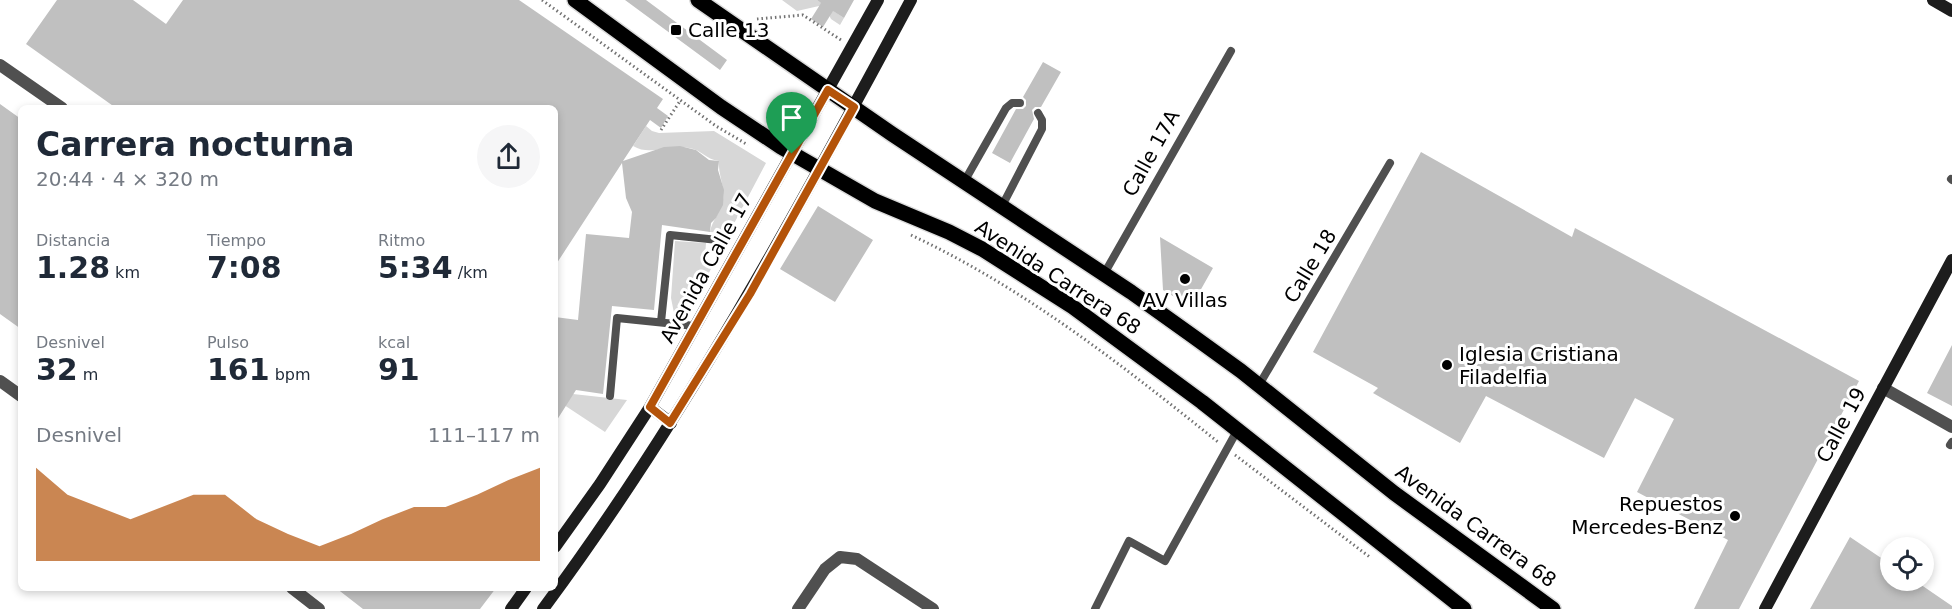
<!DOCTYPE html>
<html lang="es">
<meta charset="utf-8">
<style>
:root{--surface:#fff;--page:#f6f6f7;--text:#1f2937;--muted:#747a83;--accent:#b45309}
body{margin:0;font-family:"DejaVu Sans",sans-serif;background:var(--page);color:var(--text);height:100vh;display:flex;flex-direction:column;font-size:22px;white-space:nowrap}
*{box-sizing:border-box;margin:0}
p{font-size:20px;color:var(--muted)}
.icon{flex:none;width:33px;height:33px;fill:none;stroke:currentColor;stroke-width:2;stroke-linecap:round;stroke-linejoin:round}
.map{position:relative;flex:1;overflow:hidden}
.sheet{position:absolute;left:18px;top:105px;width:540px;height:486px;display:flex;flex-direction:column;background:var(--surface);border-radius:9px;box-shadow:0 3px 9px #0003}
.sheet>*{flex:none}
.buttons{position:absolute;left:1880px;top:537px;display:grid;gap:12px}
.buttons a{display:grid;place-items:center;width:54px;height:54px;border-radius:50%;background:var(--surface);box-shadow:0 3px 9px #0003;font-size:30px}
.pin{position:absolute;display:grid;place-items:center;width:51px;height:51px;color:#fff;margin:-62px -26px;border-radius:50% 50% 50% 0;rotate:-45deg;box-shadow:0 0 6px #0007}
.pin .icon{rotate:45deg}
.round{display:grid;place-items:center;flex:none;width:63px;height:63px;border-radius:32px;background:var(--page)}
.head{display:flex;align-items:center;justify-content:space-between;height:102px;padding:0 18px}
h1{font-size:33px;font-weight:600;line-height:45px}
.figures{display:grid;grid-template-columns:repeat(3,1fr);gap:9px;height:102px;padding:6px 18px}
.figures div{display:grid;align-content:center}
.figures b{font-size:30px;font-weight:600}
.figures small{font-size:16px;font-weight:400}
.figures p{font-size:16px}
.chart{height:168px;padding:12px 18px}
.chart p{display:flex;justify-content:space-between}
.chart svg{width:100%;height:108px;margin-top:6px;fill:var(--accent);opacity:.7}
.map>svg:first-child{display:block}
.green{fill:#d7d7d7}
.building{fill:#c0c0c0}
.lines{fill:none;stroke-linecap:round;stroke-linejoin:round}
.primary-casing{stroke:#dbdbdb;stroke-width:18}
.path{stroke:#727272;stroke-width:3;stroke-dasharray:1.5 3;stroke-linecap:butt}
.lane{stroke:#505050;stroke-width:8}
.street{stroke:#505050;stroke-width:12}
.secondary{stroke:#1d1d1d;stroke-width:12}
.primary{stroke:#000;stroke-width:15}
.route-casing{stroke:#fff;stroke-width:12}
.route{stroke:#b45309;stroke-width:8}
.poi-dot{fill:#000;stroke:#fff;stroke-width:2}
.labels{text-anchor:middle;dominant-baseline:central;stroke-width:6;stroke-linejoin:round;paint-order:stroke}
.poi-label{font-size:20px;fill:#000;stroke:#fff;text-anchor:start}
.street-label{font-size:20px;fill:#000;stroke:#fff}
</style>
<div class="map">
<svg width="1952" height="609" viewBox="0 0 1952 609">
<rect width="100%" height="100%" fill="#fff"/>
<path class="green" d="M782,0H817L844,18L840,25L831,19L826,9L819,6L797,11Z
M646,126L652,131L659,133L714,131L766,163L729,233L710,232C712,220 721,213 723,200C725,186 718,175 719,161C705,159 702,150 689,148C666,143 652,157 633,146Z
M675,241L706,243L705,257L714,263L692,306L683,319L675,318L671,298Z
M555,392L627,400L605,432L555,399Z"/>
<path class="building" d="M57,0H133L166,24L183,0H519L663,99L657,108L668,116L661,128L650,120L623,161L664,147L680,146L696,150L709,160L719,161L718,170L724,190L723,205L716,218L711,223L710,232L662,225L654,310L612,306L603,394L576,390L555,423V317L578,320L586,234L629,238L632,212L626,198L622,163L555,266V108H116L26,44Z
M625,0H646L727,60L720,70Z
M817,0H854L844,18L833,11L823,27L811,19L821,3Z
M1043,62L1061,72L1041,107H1035L1032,110L1034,119L1010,163L992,153L1016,109H1023L1026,106V100L1023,97Z
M0,104L21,119V329L0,314Z
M1421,152L1572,237L1575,228L1859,381L1739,609H1694L1728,540L1637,492L1674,419L1635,398L1604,458L1486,396L1460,443L1373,393L1378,388L1313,352Z
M818,206L873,240L835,302L780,269Z
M1160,237L1213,268L1191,307L1163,290Z
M1952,345V406L1927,393Z
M1850,537L1890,564V580H1914L1952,606V609H1810Z
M336,588H496L480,609H363Z"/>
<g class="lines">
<g class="primary-casing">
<path id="primary" d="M575,0L721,107L781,147L875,201L949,232L982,249L1073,307L1202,402L1464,609
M698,0L892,134L1131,292L1194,337L1241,371L1394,493L1553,609"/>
</g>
<path class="path" d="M542,0L716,126L748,145
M757,19L803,15L841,40
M661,130L680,101
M911,235C1024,288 1122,365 1218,442
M1235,455L1371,558"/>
<path class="lane" d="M1951,179L1952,180
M964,182L1006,108L1012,103H1020
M1002,206L1042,129V120L1038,113
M1104,274L1231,51
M661,322L670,235L718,240
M1259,385L1390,163
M610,396L617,318L695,326
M1950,445L1952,442
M1095,609L1129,541L1165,561L1238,429"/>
<path class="street" d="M0,65L62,108
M0,381L21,396
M1883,388L1952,427
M292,588L319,609
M798,609L825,569L840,557L857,559L933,609"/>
<path class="secondary" d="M1933,0L1952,11
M650,407L671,423
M555,547L600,484L650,407L878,0
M511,609L526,588
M543,609C685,418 799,209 911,0
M1765,609L1952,260"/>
<use href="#primary" class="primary"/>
</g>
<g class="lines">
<g class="route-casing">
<path id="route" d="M828,90L854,107L750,294L670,423L650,407Z"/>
</g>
<use href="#route" class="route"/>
</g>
<g class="poi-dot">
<rect x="670" y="24" width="12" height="12" rx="3"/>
<circle cx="1185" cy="279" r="6"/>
<circle cx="1447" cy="365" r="6"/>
<circle cx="1735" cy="516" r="6"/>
</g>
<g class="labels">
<g class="poi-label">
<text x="688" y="30">Calle 13</text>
<text x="1185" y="300" text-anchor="middle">AV Villas</text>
<text x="1459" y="354">Iglesia Cristiana<tspan x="1459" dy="23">Filadelfia</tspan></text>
<text x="1723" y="504" text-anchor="end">Repuestos<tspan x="1723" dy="23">Mercedes-Benz</tspan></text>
</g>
<g class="street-label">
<text transform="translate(1151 153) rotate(-61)">Calle 17A</text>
<text transform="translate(1310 266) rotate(-59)">Calle 18</text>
<text transform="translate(706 268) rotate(-61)">Avenida Calle 17</text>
<text transform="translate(1058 277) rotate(33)">Avenida Carrera 68</text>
<text transform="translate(1841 425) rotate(-62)">Calle 19</text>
<text transform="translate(1476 526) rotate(36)">Avenida Carrera 68</text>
</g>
</g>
</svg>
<div class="buttons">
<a><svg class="icon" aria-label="locate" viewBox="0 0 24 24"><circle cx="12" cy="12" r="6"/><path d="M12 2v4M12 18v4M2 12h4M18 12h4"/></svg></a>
</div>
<div class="pin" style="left:792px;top:154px;background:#1e9e55"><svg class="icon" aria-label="arrive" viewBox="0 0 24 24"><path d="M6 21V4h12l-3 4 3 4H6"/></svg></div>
<section class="sheet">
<div class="head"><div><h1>Carrera nocturna</h1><p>20:44 · 4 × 320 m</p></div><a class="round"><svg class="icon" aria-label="share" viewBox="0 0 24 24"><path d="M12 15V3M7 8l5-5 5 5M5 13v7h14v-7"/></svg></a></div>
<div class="figures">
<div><p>Distancia</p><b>1.28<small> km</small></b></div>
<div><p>Tiempo</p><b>7:08</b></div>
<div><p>Ritmo</p><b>5:34<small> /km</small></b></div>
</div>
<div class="figures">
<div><p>Desnivel</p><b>32<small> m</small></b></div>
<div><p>Pulso</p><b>161<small> bpm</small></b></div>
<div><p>kcal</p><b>91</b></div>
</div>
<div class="chart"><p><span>Desnivel</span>111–117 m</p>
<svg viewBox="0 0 160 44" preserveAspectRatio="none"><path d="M0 44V6L10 17L20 22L30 27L40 22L50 17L60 17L70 27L80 33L90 38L100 33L110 27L120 22L130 22L140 17L150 11L160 6V44z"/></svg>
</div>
</section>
</div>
